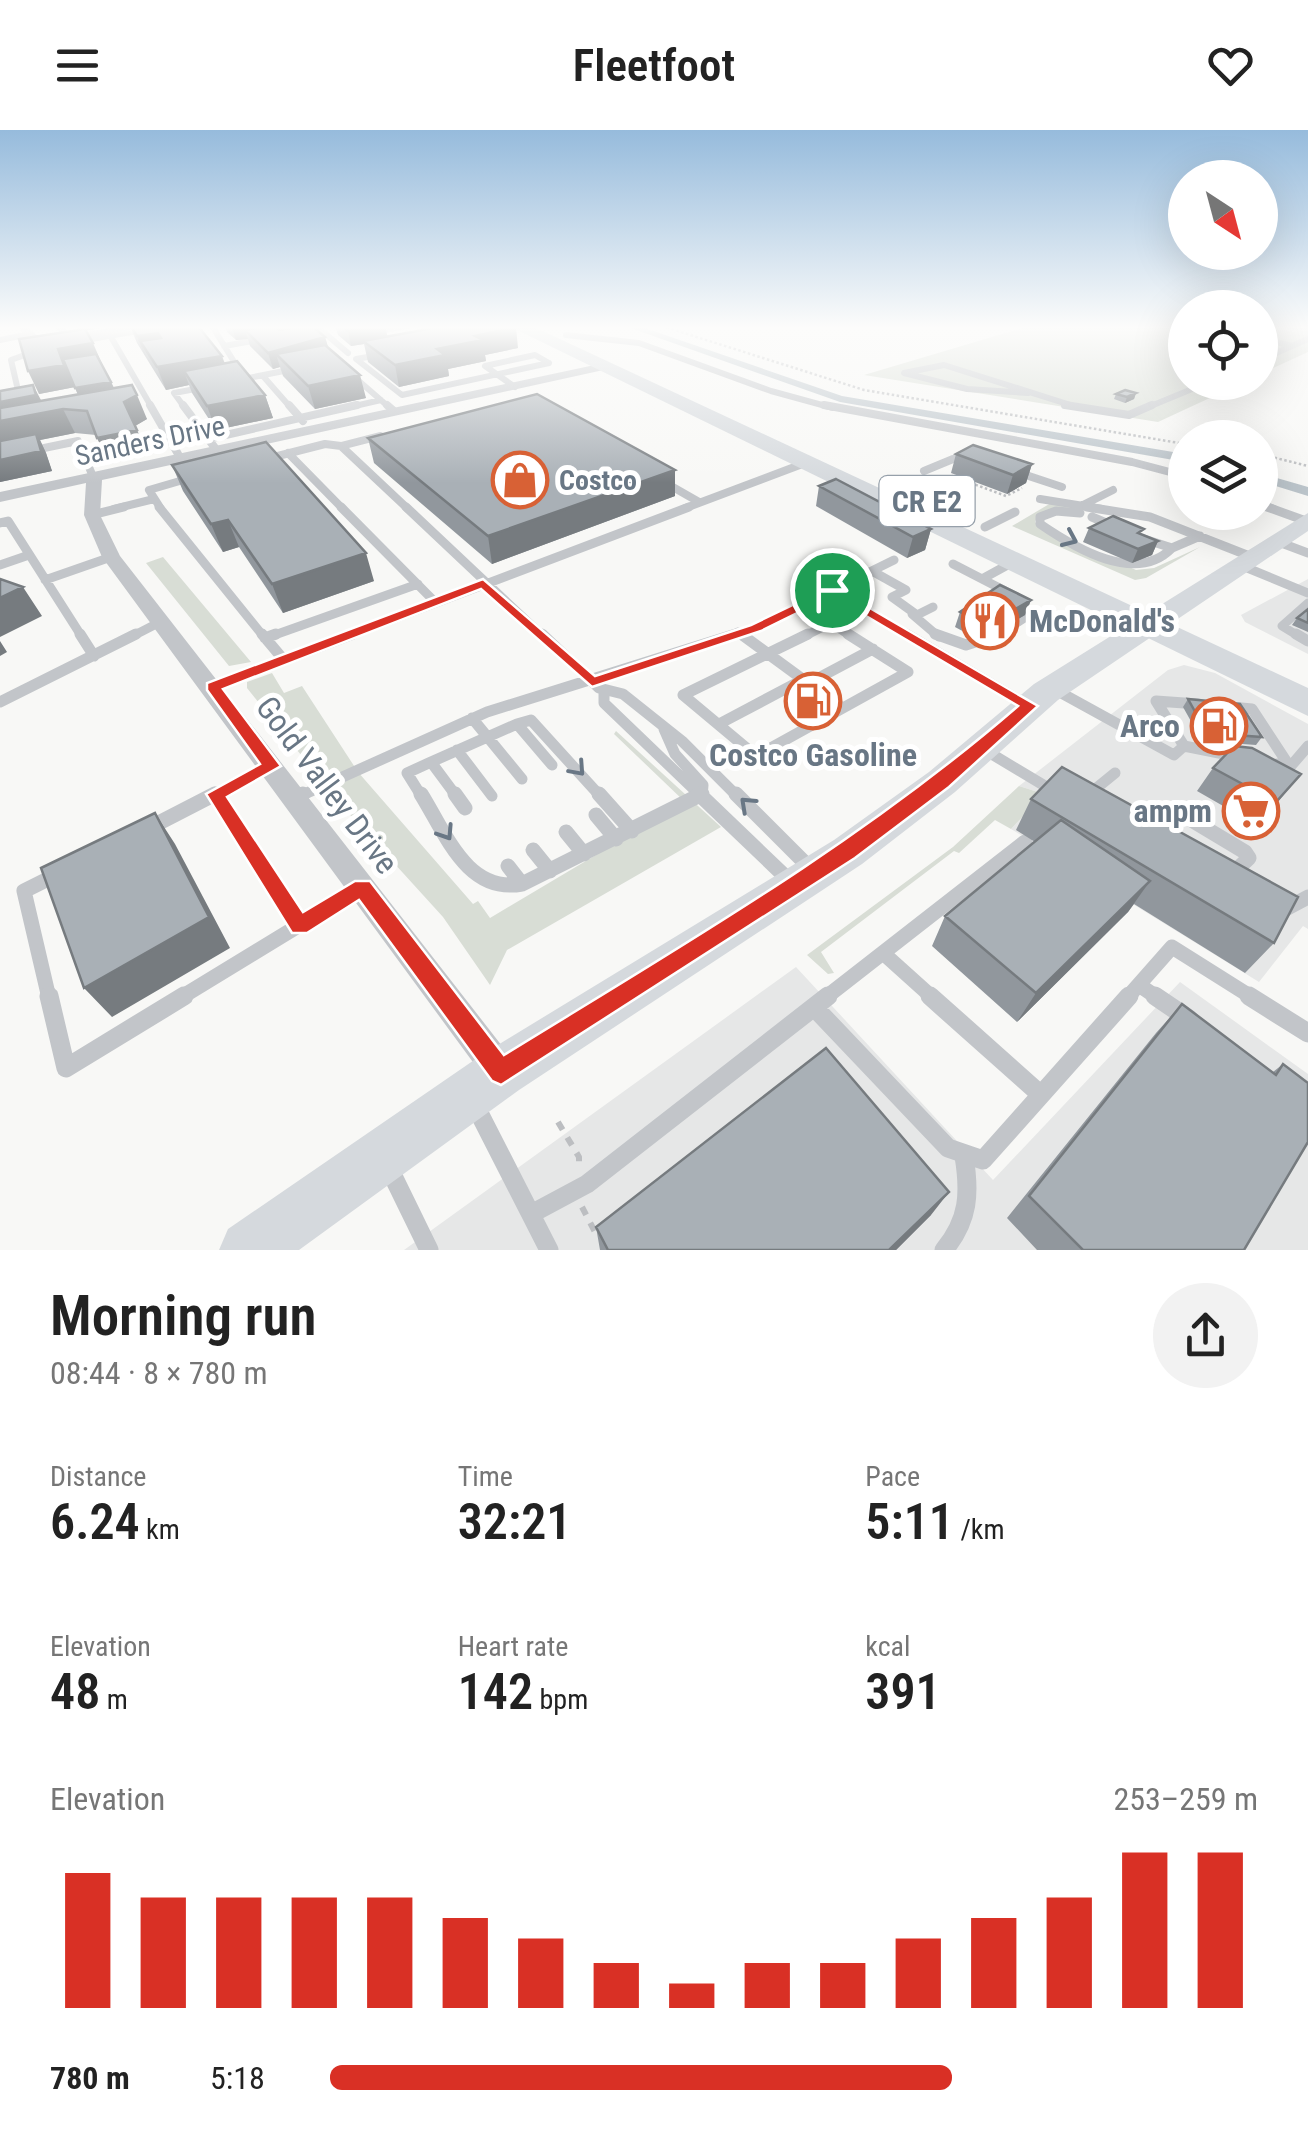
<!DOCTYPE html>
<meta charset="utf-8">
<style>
:root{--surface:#fff;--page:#f2f2f2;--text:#222;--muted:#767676;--accent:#d93025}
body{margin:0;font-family:"Roboto Condensed",sans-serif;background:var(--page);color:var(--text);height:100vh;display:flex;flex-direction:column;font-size:38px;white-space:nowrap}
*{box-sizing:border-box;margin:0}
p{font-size:32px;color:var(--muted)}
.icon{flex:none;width:55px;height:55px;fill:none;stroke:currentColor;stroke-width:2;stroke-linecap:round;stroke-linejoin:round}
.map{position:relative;height:1120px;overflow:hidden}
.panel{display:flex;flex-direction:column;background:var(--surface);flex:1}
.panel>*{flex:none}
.needle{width:65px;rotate:144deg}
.buttons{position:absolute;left:1168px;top:30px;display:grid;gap:20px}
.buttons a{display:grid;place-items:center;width:110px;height:110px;border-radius:50%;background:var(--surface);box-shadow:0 10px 40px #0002;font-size:50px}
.pin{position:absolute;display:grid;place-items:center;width:85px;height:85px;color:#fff;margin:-42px;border:5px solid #fff;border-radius:50%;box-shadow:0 2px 10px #0007}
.round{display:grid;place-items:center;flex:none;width:105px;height:105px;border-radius:52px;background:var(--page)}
.summary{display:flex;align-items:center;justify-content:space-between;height:170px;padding:0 50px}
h1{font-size:55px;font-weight:600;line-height:75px}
.figures{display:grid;grid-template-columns:repeat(3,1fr);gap:15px;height:170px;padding:10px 50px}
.figures div{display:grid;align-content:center}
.figures b{font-size:50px;font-weight:600}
.figures small{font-size:28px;font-weight:400}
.figures p{font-size:28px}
.chart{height:280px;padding:20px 50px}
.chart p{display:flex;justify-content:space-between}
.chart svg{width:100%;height:180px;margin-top:10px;stroke:var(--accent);stroke-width:6}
ul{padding:0 50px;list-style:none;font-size:32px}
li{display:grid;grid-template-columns:160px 120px 1fr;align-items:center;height:75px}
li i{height:25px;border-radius:12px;background:var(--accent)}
header{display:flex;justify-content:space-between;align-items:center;height:130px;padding:0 50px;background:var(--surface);font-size:45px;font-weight:600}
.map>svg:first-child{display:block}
.built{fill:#e6e7e7}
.green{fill:#d8ddd5}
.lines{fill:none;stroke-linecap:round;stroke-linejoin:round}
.canal{fill:#bcc5cb;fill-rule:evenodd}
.path-far1{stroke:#bcbec1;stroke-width:2.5;stroke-dasharray:2.5 2.5;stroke-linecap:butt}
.path{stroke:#bcbec1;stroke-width:6;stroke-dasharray:9 9;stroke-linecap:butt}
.lane-far5{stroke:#c2c5c9;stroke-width:6}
.lane-far4{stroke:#c2c5c9;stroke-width:8}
.lane-far3{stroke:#c2c5c9;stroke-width:9}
.lane-far2{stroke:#c2c5c9;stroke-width:11}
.lane-far1{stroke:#c2c5c9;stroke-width:15}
.lane{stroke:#c2c5c9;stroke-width:19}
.street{fill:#c2c5c9;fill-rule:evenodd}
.secondary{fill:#d5d9dd;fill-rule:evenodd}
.primary{fill:#d5d9dd;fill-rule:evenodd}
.wall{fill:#91979d}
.shaded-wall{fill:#767b7f}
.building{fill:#a9b0b6;stroke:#767b7f;stroke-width:2.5}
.oneway{stroke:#697785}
.route{fill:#d93025;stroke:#fff;stroke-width:2.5;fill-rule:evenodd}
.labels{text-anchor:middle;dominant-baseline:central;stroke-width:10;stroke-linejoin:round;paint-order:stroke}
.far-street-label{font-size:28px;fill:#697785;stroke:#fff}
.far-poi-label{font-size:28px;font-weight:bold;fill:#697785;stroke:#fff;text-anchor:start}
.shield{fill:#fff;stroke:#96a0aa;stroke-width:2.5}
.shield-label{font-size:30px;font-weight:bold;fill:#697785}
.poi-label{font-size:32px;font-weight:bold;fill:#697785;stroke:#fff;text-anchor:end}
.street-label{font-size:32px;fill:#697785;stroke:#fff}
</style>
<header><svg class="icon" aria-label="menu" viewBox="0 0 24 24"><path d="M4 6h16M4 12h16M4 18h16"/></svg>Fleetfoot<svg class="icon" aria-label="heart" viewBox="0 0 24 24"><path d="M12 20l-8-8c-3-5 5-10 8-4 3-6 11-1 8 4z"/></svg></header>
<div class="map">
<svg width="1308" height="1120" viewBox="0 0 1308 1120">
<rect width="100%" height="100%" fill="#f8f8f6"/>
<path class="built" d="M1308,449V524L1245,492L1241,485Z
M1184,535L1215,543L1308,594V799L1303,796L1259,852L1011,699L1044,664L1019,656L1168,540Z
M796,837L993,1050L1180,852L1308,944V1120H404Z"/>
<path class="green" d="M1029,196H1185V252L1242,253L1158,292L864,245Z
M1260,196L1308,204V222L1260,244Z
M1051,373L1084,380L1038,385L1035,392L1040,397L1136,440L1154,438L1200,417L1146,448L1135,450L1012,396Z
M163,427L251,532L229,536L146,433Z
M272,543L284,563L302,556L358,642L473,774L478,771L490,788L685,672L614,604L616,601L721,697L507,820L490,855L443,787L343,677L247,558V552Z
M1019,656L1044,664L1011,699L995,690L959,723L954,721L821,822L834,843L828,844L807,825L953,717Z"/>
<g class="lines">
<path class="canal" d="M625,196H639L842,266L1185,324V332L840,272Z
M1260,343L1308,357V366L1260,351Z"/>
<path class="path-far1" d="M662,196L864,260L1185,314
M1260,324L1308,336
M952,346L1006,366L1022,358
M948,370L975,354"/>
<path class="path" d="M558,992L579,1027V1038
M582,1077L598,1108"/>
<path class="lane-far5" d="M57,196L73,208L134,196
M212,196L241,243
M379,196L384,200L407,196
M321,200L348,223
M302,203L321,200L316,196
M566,205L639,213L771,261L833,278
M111,207L152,278
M1260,208L1292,216
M0,210L30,204
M224,216L264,209
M379,225L356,229L402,265L549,233
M1260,230L1308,209
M352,245L390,278
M263,246L291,278
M238,250L294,239
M515,257L485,236L535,225L549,233
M1028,263L967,259L904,243L944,235L1080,278
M0,273L20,269L11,230L38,220
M185,278L174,263L206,257
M346,278L381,270
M1146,278L1209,252"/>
<path class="lane-far4" d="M150,275L182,331
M183,275L218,322
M289,275L303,291
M387,275L394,281
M824,275L1132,332L1185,346
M1065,275L1129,285L1152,275
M208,309L357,275
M341,316L380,306
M288,323L343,379
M0,327L78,311L94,349
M266,329L325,314L341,316L408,379
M924,341L953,329H967
M1014,341L1062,357
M664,352L699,372
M1040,369L1102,379
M1260,374L1274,379
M1081,376L1113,360
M114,379L154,369
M161,379L149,360L190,348
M683,379L805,333"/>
<path class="lane-far3" d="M159,377L264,507
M341,377L435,472
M406,377L544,507
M1087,377L1150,387L1252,427
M1267,377L1306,391
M1080,383L1056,381L1040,387V394C1075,418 1136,455 1172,418
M92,385L124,377
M1092,387L1113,396
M0,393L8,391L82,507
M985,397L1015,382
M1144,409L1172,418L1200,406
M1276,411L1308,423
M953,434L1017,467L1029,485L995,507
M0,435L29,425
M1240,435L1308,463
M872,441L906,460
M982,449L1013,432
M45,450L111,427
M906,460L892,467L917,485L933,477
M832,461L910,507
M912,484L939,507
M738,502L744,507
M131,507L162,491
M269,507L418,454
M346,507L689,377
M728,507L756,498L894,430
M803,507L831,493L852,507
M1300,507L1282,496L1308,473"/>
<path class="lane-far2" d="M80,504L94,526
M262,504L283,529
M542,504L599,558L623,564L682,611L738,667
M741,504L842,578
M808,504L683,565L756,626L908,542L848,504
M906,504L1029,576
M935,504L966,515L1000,504
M1296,504L1308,511
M265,508L276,504
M809,553L873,519
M213,557L353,504
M1054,559L1174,625L1184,616L1239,627
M604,563V573L702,667
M0,572L136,504
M1231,577L1252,579L1290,637
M472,588L522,649
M517,594L531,590L601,667
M719,594L804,549
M664,599L675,624L703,655L702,667
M1184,616L1156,571L1198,574
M457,620L492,666
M985,620L1055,662
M1277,634L1290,637L1308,616
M1088,665L1115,643
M210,667L270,636
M298,667L487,582L736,504
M422,667L407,643L431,632
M457,667L431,632L517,594L552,635"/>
<path class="lane-far1" d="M215,664L299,796
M421,664C446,704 467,764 522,754L702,664
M455,664L465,678
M599,664L632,701
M699,664L792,753
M736,664L812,740
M295,668L303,664
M596,685L616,709
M149,698L215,664
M1147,699L1165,684L1180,683L1245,722L1249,728L1231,745
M566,702L584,724
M533,720L550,741
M508,736L522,754
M1282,781L1308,767
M883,823L933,868
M1139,855L1158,868
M49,868L24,761L56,745
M180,868L362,757
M825,868L1025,712
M1127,868L1172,817L1253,868"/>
<path class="lane" d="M49,866L66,938L184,866
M930,866L1040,964
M1155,866L1189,889
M1249,866L1308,903
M814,877L948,1018L983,1030L1129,866
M476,977L549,1120
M389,1038L429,1120
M531,1084L587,1054L828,866
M944,1120C969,1090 970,1063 964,1026"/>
<path class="street" d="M17,196H27L46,214L159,196H184L46,220L34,218Z
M604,233L610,237L608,239L102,350L100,385L120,426L513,930L519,942L513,954L501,960L489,954L102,427L84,385L86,353L0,372V362Z"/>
<path class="secondary" d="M1284,196H1308V205L1287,199Z
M1308,383V401L1058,570L955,662L862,734L519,960L299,1120H219L228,1099L483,924L834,710L929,642L1034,554Z"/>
<path class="primary" d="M509,196H532L1308,558V586Z"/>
</g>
<path class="wall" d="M76,196H112L86,201L114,258L147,289L135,296L148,324L109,333L96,305L75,303L40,310L46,323L52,341L0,352V261L41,271L78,265L75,257L39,264L80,200Z
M130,196H198L225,234L265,265L273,288L216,300L192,263L189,255L166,260L137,213Z
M225,196H312L325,207L328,218L366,268L315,279L283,246L280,237L273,239L250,216L248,209L236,210L227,202Z
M335,196H385L387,207L518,218L485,225L486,231L448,239L449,246L399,257L368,232L364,214L351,216L338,205Z
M1136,263L1134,269L1125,273L1114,269L1116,264Z
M368,308L675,366L492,434L374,333Z
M956,324L1032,334L1026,353L1007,364L951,343Z
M172,335L374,451L283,483L239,417L223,422L183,361Z
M819,356L931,399L925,420L907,428L816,376Z
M1089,398L1142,404L1158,411L1152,425L1132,433L1083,412Z
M1031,470L1025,485L981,511L955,497L960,482Z
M1308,479V502L1292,495L1297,488Z
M1188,569L1262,607L1256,615L1202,611L1183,577Z
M1213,638L1301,644L1258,696L1197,661Z
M1031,669L1274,813L1245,843L1134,774L1128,782L1017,892L932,816L945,786L1035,712L1016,700Z
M1182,874L1273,942L1283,934L1244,1120H1037L1007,1088L1156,903Z
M931,1085L896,1120H600L596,1097Z"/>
<path class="shaded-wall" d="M79,196H112L82,201Z
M231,196H303L252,208L245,200L248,209L236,210Z
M373,196H385L388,209L363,211L364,214L351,216L348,201Z
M516,197L518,218L485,225L486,231L448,239L449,246L399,257L395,235L475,206Z
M158,203L166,223L140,211L146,227L137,206Z
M325,207L330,223L276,224L280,237L273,239L268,223Z
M93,213L102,234L75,257L39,264L28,241L58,219Z
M222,226L230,247L184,241L189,255L166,260L157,237Z
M360,245L366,268L315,279L308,256Z
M111,252L119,269L83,276L75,258Z
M33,255L42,272L0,291V272Z
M1136,263L1134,269L1125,273L1127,267Z
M137,265L147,289L135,296L124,272Z
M265,265L273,288L216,300L207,276Z
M63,279L75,303L40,310L46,323L52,341L0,352V291Z
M137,300L148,324L109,333L97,308Z
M1032,334L1026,353L1007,364L1013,345Z
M675,340V366L492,434L488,406Z
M228,390L239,417L223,422L211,394Z
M931,399L925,420L907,428L913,407Z
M1158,411L1152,425L1132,433L1138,419Z
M366,423L374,451L283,483L272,454Z
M23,457L42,486L0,507V468Z
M1031,470L1025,485L981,511L986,496Z
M0,511L7,522L0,526Z
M155,683L175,714L230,818L112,887L84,858Z
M1150,751L1128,782L1017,892L1036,863Z
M949,1062L931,1085L896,1120H889Z"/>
<path class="building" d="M131,196H198L222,226L157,237L140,211L161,208L158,203L137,206Z
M274,196L279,200L312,196L325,207L268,223L245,200Z
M342,196H373L348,201Z
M444,196H514L516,197L475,206L483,210L437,219L445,225L395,235L363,211Z
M85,199L93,213L58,219L64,235L28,241L19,209Z
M325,215L360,245L308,256L276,224Z
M96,224L111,252L75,258L63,229Z
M237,231L265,265L207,276L184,241Z
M33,255L36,265L0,272V261Z
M132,255L137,265L124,272L137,300L97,308L87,281L63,279L0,291V278Z
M1125,260L1136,263L1127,267L1116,264Z
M537,264L675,340L488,406L368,308Z
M36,304L41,321L0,330V311Z
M266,312L366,423L272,454L228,390L211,394L172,335Z
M973,315L1032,334L1013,345L956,324Z
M836,349L931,399L913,407L819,356Z
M1113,386L1144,399L1138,403L1158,411L1138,419L1089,398Z
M0,449L23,457L0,468Z
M1000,455L1031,470L986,496L960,482Z
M1308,479V493L1297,488Z
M1188,569L1240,574L1262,607L1207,603Z
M1234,616L1252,618L1301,644L1276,672L1213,638Z
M1062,637L1298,767L1274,813L1031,669Z
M155,683L209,787L84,858L41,738Z
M1061,690L1150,751L1036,863L945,786Z
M1182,874L1276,945L1283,934L1308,953V1012L1244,1120H1083L1029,1066Z
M826,918L949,1062L889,1120H608L596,1097Z"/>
<defs><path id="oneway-chevron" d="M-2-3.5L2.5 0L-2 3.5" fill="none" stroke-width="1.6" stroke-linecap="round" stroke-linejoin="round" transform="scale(2.5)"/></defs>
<g class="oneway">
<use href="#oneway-chevron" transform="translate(1070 409) rotate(24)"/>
<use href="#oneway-chevron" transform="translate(578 639) rotate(48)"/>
<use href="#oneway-chevron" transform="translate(747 674) rotate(-137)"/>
<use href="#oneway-chevron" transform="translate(446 703) rotate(57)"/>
</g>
<linearGradient id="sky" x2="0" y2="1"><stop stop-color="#96bbdc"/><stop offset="0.56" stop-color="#fcfcfb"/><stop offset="1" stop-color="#fcfcfb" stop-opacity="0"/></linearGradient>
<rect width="1308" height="353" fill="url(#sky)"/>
<path class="route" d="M483,449L595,546L751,495L832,456L1038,576L949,657L855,728L501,955L492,951L359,770L307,803H292L206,664L260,634L207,560V553ZM481,459L592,557L761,501L832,466L1018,576C860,713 681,816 504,925L370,751H355L303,782L227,667L281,636L223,559Z"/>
<defs>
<g id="shop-ring" transform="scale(2.875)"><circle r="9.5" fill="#fff" stroke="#d86135" stroke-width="1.5"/><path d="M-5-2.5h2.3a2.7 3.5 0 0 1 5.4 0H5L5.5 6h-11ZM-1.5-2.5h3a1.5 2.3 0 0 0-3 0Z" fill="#d86135"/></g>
<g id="restaurant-ring" transform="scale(2.875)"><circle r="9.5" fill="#fff" stroke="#d86135" stroke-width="1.5"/><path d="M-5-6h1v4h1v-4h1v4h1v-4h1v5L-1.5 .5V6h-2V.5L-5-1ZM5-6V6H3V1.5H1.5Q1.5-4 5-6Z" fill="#d86135"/></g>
<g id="fuel-ring" transform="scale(2.875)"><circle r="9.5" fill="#fff" stroke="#d86135" stroke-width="1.5"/><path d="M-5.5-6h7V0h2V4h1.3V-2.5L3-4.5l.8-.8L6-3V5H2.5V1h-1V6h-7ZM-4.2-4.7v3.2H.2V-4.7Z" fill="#d86135"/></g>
<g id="supermarket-ring" transform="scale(2.875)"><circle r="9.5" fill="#fff" stroke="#d86135" stroke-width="1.5"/><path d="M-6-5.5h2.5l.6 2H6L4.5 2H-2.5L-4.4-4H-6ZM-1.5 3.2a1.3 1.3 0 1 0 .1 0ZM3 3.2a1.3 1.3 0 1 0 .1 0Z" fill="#d86135"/></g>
</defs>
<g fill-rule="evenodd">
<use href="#shop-ring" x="520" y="350"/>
<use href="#restaurant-ring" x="990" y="491"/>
<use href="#fuel-ring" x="813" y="571"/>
<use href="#fuel-ring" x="1219" y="596"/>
<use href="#supermarket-ring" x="1251" y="681"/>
</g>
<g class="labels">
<g class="far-street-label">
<text transform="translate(150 311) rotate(-12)">Sanders Drive</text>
</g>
<g class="far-poi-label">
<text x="559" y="350">Costco</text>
</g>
<rect class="shield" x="879.5" y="346" width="95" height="50" rx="8"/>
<g class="shield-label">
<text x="927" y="371">CR E2</text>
</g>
<g class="poi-label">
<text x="1029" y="491" text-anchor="start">McDonald's</text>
<text x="1180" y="596">Arco</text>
<text x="813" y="625" text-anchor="middle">Costco Gasoline</text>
<text x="1212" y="681">ampm</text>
</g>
<g class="street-label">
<text transform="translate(327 655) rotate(53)">Gold Valley Drive</text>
</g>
</g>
</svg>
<div class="buttons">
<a><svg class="needle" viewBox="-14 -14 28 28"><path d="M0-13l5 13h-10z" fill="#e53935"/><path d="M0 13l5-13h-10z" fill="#767676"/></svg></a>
<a><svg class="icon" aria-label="locate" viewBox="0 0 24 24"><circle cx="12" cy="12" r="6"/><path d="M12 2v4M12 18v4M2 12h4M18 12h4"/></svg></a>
<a><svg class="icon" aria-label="layers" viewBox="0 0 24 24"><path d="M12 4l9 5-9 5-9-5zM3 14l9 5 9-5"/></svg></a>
</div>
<div class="pin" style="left:832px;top:460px;background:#1e9e55"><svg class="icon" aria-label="arrive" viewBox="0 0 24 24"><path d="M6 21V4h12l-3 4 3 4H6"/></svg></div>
</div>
<section class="panel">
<div class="summary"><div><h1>Morning run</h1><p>08:44 · 8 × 780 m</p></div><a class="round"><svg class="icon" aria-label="share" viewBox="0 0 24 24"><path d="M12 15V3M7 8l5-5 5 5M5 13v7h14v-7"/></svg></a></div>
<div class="figures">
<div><p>Distance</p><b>6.24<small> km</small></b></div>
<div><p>Time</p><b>32:21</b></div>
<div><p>Pace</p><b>5:11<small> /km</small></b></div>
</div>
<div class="figures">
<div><p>Elevation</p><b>48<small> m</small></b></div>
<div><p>Heart rate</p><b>142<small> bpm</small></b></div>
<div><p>kcal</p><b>391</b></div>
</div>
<div class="chart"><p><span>Elevation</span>253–259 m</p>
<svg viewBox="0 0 160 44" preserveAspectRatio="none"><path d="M5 44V11M15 44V17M25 44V17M35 44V17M45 44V17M55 44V22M65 44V27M75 44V33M85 44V38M95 44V33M105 44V33M115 44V27M125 44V22M135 44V17M145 44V6M155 44V6"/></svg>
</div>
<ul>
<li><b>780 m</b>5:18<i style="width:67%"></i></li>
</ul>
</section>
